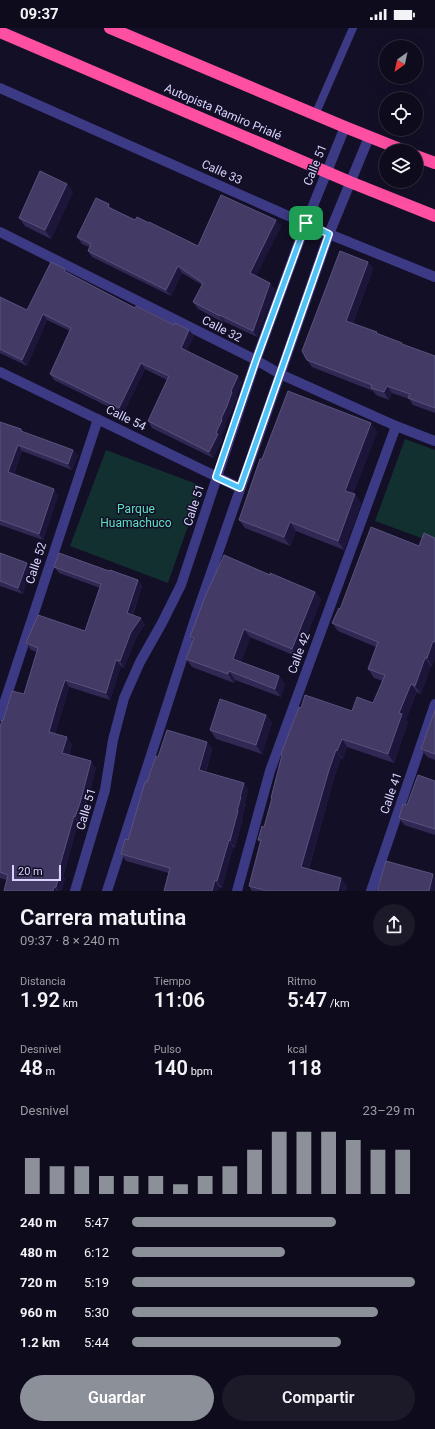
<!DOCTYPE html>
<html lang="es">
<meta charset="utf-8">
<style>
:root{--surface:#0e0b1c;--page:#1c1929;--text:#f1f3f6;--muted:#9b9ba3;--line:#2e2b3b;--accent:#8c9099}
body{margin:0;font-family:Roboto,sans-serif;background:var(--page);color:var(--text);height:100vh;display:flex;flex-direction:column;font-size:15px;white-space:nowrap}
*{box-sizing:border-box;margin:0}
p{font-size:13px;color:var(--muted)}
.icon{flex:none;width:22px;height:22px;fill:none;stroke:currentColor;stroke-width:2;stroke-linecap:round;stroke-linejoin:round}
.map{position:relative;height:863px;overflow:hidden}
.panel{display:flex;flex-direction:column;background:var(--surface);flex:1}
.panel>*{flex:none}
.needle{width:26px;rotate:213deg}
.fabs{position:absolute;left:379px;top:12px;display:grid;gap:8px}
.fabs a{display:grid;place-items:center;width:44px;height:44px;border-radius:50%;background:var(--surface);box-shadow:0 4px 16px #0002,0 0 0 1px var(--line);font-size:20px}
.scale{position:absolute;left:12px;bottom:10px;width:49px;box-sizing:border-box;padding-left:4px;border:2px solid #d9d4ff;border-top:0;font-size:11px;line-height:14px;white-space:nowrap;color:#d9d4ff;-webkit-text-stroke:3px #130f26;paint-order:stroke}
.pin{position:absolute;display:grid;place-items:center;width:34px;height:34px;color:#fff;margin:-17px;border-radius:8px;box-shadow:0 2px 6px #0006}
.round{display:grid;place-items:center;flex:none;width:42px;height:42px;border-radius:21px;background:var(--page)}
.headline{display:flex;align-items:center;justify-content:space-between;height:68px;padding:0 20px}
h1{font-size:22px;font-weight:600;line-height:30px}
.figures{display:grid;grid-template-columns:repeat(3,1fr);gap:6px;height:68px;padding:4px 20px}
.figures div{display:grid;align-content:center}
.figures b{font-size:20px;font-weight:600}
.figures small{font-size:11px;font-weight:400}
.figures p{font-size:11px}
.chart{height:112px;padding:8px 20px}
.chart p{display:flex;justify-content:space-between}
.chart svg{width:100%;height:72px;margin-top:4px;stroke:var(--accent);stroke-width:6}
.button{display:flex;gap:8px;margin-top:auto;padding:8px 20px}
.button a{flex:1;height:46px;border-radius:24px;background:var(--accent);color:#fff;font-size:16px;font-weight:600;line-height:46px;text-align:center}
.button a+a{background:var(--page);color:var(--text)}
ul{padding:0 20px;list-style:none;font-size:13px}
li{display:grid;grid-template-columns:64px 48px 1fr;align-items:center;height:30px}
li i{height:10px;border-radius:5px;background:var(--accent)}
.status{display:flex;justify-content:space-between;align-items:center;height:28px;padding:0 20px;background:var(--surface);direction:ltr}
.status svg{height:11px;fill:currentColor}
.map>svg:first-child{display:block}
.green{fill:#12302f}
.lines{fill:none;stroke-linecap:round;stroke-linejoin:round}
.lane{stroke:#3d3a85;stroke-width:8}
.street{stroke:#3d3a85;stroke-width:10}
.highway{stroke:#ff4fa3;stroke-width:12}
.wall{fill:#312854}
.shaded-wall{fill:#1d163a}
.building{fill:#433a66;stroke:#5a527e}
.route-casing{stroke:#fff;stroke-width:8}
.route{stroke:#4fc3f7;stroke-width:5}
.labels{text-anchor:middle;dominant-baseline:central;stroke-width:3;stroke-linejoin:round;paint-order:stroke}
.street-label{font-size:12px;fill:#d9d4ff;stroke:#130f26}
.park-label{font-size:12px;fill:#5fe0c0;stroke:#130f26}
</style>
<div class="status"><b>09:37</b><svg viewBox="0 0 49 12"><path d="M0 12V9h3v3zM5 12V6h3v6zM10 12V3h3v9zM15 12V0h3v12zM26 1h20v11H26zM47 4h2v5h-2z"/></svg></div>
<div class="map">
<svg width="435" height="863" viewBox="0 0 435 863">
<rect width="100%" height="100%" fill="#130f26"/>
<path class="green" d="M405,411L435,422V515L375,493Z
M106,422L202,458L168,555L70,518Z"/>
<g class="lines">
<path class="lane" d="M315,87L353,0"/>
<path class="street" d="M0,60L329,206L435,249
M0,204L256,332L280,346L396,398L435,413
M0,344L240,460
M0,688L98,391
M75,863L105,762L113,712L124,670L140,634L162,595L181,557L256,332L306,195L345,99
M107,863L197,585L329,206L369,109
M237,863L270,743L396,398
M371,863L435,676"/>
<path class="highway" d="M110,0L345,99L405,123
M0,4L350,154L435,188
M416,128L435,135"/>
</g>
<path class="wall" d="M67,156L73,164L51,211L25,198L19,190Z
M109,176L112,181L135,192L149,195L198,218L276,192L281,198L256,248L270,255L275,261L257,309L225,294L224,295L198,281L193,274L202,257L182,245L171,268L92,229L88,223L89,219L82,216L77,209Z
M368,234L373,241L353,295L404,317L435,328V385L413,377L409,371L392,365L389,372L376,367L373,363L312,339L307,332Z
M68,245L135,280L174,297L189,302L194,308L186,323L242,354L236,368L237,370L231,384L225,396L226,398L220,409L222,412L213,430L152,400L148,393L167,352L145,341L123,386L54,352L50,346L70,303L47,292L27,338L0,325V269L27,282Z
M0,394L21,401L23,404L73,422L78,428L72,442L22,423L14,446L58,467L43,512L0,497Z
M371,395L377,404L353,466H355L361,475L344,522L296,503L290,518L245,500L239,492L262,431Z
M435,510V631L432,638H431L421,666L417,664L406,691L408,694L394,735L347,719L343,731L341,730L334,750L309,841L341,850L347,859L346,863H252L249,858L260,814L258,812L264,799L272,771L271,770L282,728L281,726L301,680L352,683L373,675L383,653L374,650L368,641L376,619L338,603L332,595L340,581L419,518Z
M0,525L27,535L31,541L23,566L0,558Z
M54,539L109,543L138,552L142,558L133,587L145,596L136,610L124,640L121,638L110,672L69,659L62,683L55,706L72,716L69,727L96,740L85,782L80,795H78L63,849L65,851L61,863H4L7,852L0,850V699L3,693L24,666L37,624L31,622L26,615L85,603L100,560L59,545Z
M270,547L315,564L321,572L298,629L250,609L241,634L279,648L285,657L281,669L235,652L234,655L192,639L186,631L193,613L190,609Z
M435,682V732L427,729L421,721Z
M266,687L272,695L262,726L216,711L210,702Z
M207,714L212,721L206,744L244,755L248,762L245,774L246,776L242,789L243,790L235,820L233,819L222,860L219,859L218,863H164L169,845L126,833L121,826L128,812L147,754L158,729Z
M435,753V807L404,797L399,790L407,777Z"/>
<path class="shaded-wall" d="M67,156L73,164L51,211L45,202Z
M109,176L114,183L108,179Z
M276,192L281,198L255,251L250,245Z
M368,234L373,241L351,300L346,293Z
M178,238L182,245L171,268L166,262Z
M270,255L275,261L257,309L253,303Z
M43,286L47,292L27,338L22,332Z
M220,287L225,294L224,295L220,288Z
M189,302L194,308L185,326L181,320Z
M141,335L145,341L123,386L119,380Z
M238,348L242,354L236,368L237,370L231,384L225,396L226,398L220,409L222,412L213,430L209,424L231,363Z
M387,358L392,365L389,372L384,364Z
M371,395L377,404L351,472L345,463Z
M18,417L22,423L12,450L8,444Z
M73,422L78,428L72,442L68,436Z
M54,461L58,467L43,512L39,506Z
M355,466L361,475L344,522L338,513Z
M290,494L296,503L290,518L284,509Z
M27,535L31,541L23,566L18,560Z
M138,552L142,558L131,591L127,585Z
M315,564L321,572L298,629L292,621Z
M141,590L145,596L136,610L124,640L120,633L131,604Z
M244,601L250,609L239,640L233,631Z
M433,613L435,617V631L432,638L427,630Z
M425,630L431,638L421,666L415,658Z
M116,632L121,638L110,672L106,665Z
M229,643L235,652L234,655L228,646Z
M279,648L285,657L281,669L275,661Z
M65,652L69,659L62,683L54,711L49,704L57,676Z
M411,656L417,664L406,691L408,694L394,735L388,726L399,685Z
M266,687L272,695L262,726L256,717Z
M67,709L72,716L67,732L62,725Z
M342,711L347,719L343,731L337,723Z
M207,714L212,721L204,749L199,742Z
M336,722L341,730L334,750L307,847L301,839L329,742Z
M91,733L96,740L85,782L80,795L75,789Z
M244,755L248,762L245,774L246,776L242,789L243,790L235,820L230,813L240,769Z
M74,788L78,795L63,849L65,851L61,863H58L56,859L58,844Z
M229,812L233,819L222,860L217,853Z
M433,846L435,849V863H429Z
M341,850L347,859L346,863H338Z
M215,852L219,859L218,863H212Z
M54,859L57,863H53Z"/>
<path class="building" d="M40,143L67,156L45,202L19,190Z
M221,167L276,192L250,245L270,255L253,303L220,287V288L193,274L203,255L178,238L166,262L88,223L91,216L77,209L96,170L109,176L108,179L135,192L137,189L149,195V194L198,218Z
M340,223L368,234L346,293L377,304L376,305L402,315V316L435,328V380L408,370L410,366L387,358L384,364L371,360L372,357L307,332L302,323Z
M51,234L65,241L64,243L135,280L136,278L174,297L175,295L189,302L181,320L238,348L231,363L232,364L227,378L221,391L222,392L216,405L218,406L209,424L148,393L169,348L141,335L119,380L50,346L71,300L43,286L22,332L0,321V269L27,282Z
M288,363L371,395L345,463L355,466L338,513L290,494L284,509L239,492L260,431H262Z
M0,394L21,401V403L73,422L68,436L18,417L8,444L54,461L39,506L0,492Z
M371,499L419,518L424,505L435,510V614L433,613L427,630H425L415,658L411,656L399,685L402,686L388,726L342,711L337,723L336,722L329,742L301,839L341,850L338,863H267L249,858L261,812H258L262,798L264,799L272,770H271L282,727L281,726L299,679L301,680L305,667L352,683L357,669L373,675L385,647L368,641L378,614L332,595L339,580L340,581Z
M0,525L27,535L18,560L0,553Z
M59,525L109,543L110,542L138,552L127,585L141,590L131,604L120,633L116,632L106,665L65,652L57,676L49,704L67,709L62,725L91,733L80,775L75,789L74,788L58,844L60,845L56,859H54L53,863H4L8,847L0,844V699L2,692L3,693L12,663L24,666L38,620L26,615L38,587L85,603L101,556L54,539Z
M224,527L270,547V545L315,564L292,621L244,601L233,631L279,648L275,661L229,643L228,646L186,631L194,610L190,609L205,569Z
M220,671L266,687L256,717L210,702Z
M435,682V726L421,721Z
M167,702L207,714L199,742L244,755L240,769H241L237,783H238L230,813L229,812L217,853L215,852L212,863H164L170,840L121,826L125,811L128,812L145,754H147L156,728L158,729Z
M418,747L435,753V801L399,790L403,776L407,777Z
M386,833L433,846L429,863H377Z"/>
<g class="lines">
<g class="route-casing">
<path id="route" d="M306,195L329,206L240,460L216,449L256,332Z"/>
</g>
<use href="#route" class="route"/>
</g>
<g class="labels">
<g class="street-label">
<text transform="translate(223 84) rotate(23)">Autopista Ramiro Prialé</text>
<text transform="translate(315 137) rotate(-68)">Calle 51</text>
<text transform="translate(222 144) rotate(24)">Calle 33</text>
<text transform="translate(222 301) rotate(27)">Calle 32</text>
<text transform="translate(126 390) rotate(26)">Calle 54</text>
<text transform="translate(194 477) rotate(-72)">Calle 51</text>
<text transform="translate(36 535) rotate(-72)">Calle 52</text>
<text transform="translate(299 625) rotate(-70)">Calle 42</text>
<text transform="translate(391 765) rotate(-71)">Calle 41</text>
<text transform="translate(86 781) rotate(-74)">Calle 51</text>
</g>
<g class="park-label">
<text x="136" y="481">Parque<tspan x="136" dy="14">Huamachuco</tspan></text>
</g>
</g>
</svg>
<div class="fabs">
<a><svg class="needle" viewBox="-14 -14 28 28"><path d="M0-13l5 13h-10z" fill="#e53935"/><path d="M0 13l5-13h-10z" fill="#9b9ba3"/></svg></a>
<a><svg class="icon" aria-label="locate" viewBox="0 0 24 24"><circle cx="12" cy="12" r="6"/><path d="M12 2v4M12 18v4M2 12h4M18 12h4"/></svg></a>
<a><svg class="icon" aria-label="layers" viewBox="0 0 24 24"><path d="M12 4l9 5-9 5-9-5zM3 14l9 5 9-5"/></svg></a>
</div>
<div class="scale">20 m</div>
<div class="pin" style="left:306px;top:195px;background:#1e9e55"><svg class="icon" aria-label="arrive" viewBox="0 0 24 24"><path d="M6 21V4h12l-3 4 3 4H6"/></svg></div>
</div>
<section class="panel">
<div class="headline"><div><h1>Carrera matutina</h1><p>09:37 · 8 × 240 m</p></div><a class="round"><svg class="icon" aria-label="share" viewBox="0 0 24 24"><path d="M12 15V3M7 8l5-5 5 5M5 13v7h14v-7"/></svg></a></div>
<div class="figures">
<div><p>Distancia</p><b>1.92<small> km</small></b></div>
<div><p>Tiempo</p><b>11:06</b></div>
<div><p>Ritmo</p><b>5:47<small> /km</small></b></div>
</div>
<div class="figures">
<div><p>Desnivel</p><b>48<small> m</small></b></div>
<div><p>Pulso</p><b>140<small> bpm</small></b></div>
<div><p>kcal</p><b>118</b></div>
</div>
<div class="chart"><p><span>Desnivel</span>23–29 m</p>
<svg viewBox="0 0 160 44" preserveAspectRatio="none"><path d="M5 44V22M15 44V27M25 44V27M35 44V33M45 44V33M55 44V33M65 44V38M75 44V33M85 44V27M95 44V17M105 44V6M115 44V6M125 44V6M135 44V11M145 44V17M155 44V17"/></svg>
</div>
<ul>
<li><b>240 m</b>5:47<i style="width:72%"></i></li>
<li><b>480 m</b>6:12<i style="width:54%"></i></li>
<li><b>720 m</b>5:19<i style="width:100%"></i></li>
<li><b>960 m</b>5:30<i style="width:87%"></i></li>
<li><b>1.2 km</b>5:44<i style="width:74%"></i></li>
</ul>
<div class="button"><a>Guardar</a><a>Compartir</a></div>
</section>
